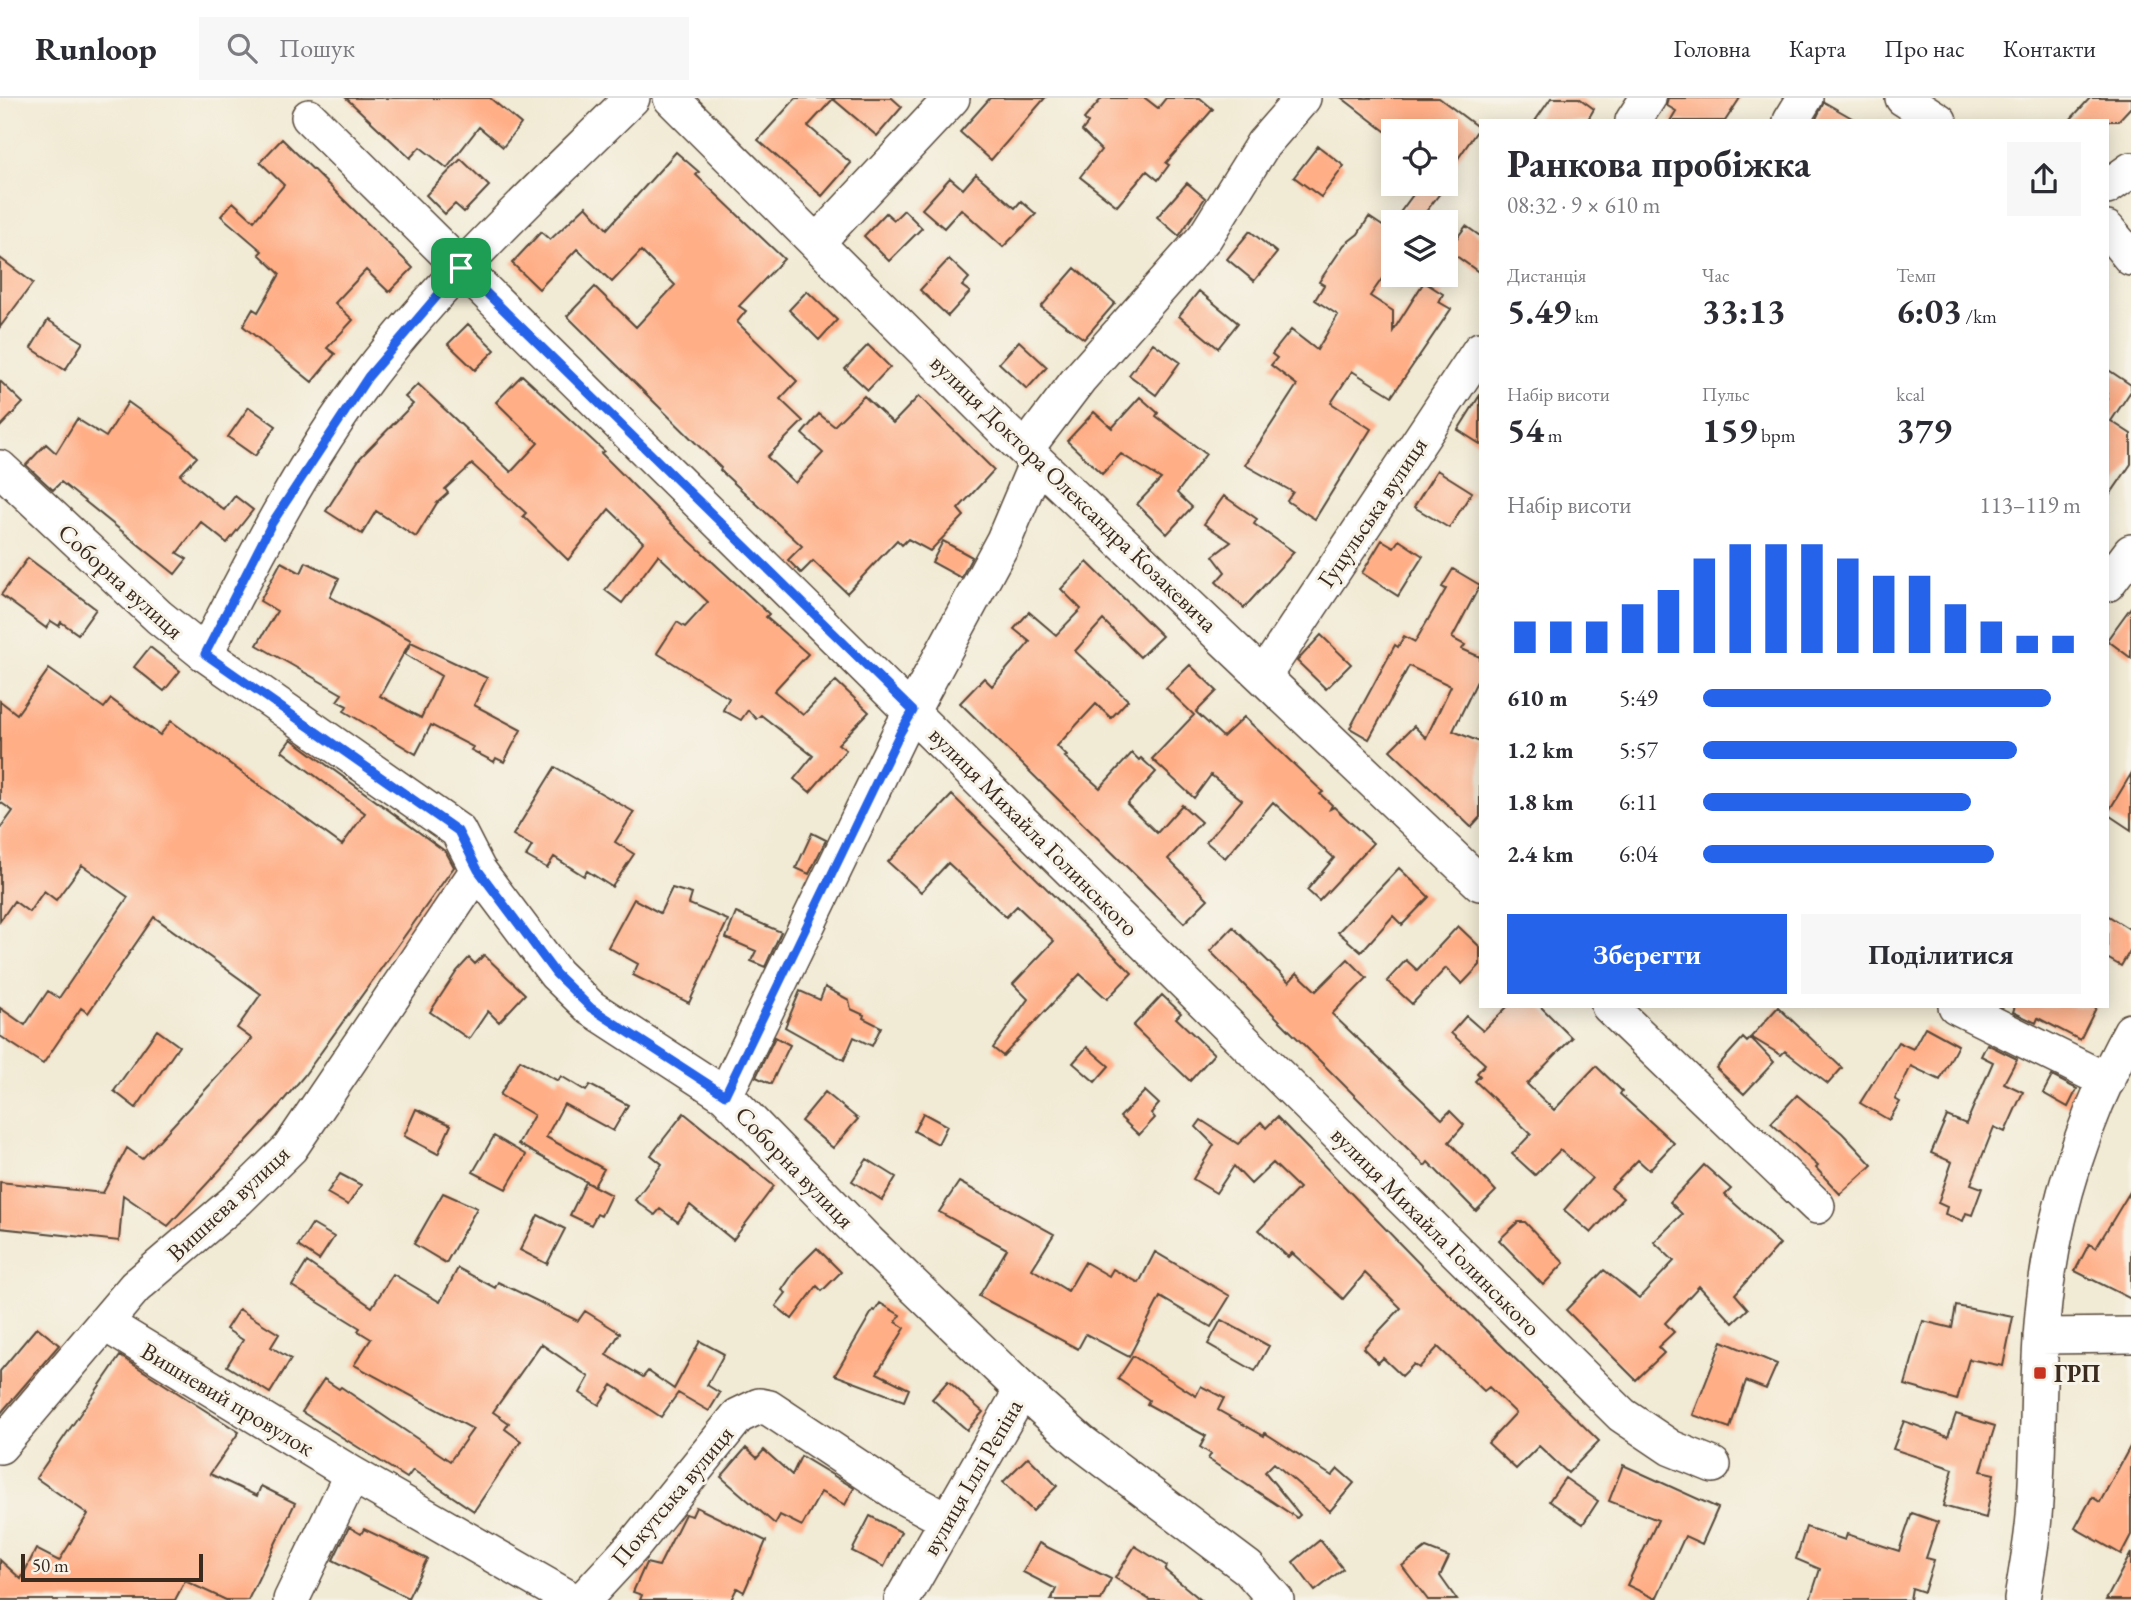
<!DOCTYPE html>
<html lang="uk">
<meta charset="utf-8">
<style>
:root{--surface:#fff;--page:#f7f7f7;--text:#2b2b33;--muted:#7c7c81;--line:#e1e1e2;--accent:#2563eb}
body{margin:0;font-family:"EB Garamond",serif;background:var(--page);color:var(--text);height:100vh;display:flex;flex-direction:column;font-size:26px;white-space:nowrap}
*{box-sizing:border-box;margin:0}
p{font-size:23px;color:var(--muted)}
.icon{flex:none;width:38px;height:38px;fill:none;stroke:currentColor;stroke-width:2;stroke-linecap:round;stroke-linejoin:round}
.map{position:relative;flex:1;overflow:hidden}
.side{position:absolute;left:1479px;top:21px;width:630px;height:889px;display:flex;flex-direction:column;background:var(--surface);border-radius:0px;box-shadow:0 4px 18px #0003}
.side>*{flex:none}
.fabs{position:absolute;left:1381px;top:21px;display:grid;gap:14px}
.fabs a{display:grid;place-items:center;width:77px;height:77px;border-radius:0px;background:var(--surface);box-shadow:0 4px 18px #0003;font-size:35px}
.scale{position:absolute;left:21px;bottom:18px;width:182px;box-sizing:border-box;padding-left:7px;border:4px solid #3b2a1e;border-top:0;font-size:19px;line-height:24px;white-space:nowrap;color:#3b2a1e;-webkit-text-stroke:5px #f7f3e8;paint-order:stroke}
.pin{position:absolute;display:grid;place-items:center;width:60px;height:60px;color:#fff;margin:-30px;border-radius:14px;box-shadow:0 4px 10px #0006}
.round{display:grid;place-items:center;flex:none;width:74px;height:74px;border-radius:0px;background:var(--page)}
.summary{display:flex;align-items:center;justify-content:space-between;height:119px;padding:0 28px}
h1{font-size:38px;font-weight:700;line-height:52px}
.stats{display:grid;grid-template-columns:repeat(3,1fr);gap:10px;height:119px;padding:7px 28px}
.stats div{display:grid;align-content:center}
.stats b{font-size:35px;font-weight:700}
.stats small{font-size:19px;font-weight:400}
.stats p{font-size:19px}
.chart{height:196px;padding:14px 28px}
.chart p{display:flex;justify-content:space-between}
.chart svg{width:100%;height:126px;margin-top:7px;stroke:var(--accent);stroke-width:6}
.button{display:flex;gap:14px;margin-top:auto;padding:14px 28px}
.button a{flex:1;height:80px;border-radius:0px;background:var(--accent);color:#fff;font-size:28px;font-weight:700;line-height:80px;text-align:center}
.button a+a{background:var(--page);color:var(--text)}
ul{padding:0 28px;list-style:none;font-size:23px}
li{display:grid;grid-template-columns:112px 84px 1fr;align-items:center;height:52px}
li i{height:18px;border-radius:9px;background:var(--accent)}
header{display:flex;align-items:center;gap:42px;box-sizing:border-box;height:98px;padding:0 35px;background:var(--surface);border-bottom:2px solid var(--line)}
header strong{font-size:33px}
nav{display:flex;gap:38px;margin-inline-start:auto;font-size:24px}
.search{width:490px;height:63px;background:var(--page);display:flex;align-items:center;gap:18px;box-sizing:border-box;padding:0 24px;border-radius:0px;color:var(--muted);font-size:26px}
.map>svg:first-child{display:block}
.building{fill:#ffae86}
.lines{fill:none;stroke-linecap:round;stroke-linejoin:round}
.minor-casing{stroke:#564739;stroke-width:38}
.minor{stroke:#fff;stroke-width:35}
.route-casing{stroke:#fff;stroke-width:14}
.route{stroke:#2563eb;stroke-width:9}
.poi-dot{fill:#c8321e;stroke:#f7f3e8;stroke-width:2.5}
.labels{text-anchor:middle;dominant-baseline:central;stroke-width:6;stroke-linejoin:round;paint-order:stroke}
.street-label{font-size:24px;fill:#3b2a1e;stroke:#f7f3e8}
.poi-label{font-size:24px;font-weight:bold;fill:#3b2a1e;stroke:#f7f3e8;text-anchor:start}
</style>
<header>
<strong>Runloop</strong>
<div class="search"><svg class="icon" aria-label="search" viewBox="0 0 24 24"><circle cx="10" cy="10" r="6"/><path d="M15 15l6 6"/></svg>Пошук</div>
<nav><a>Головна</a><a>Карта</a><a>Про нас</a><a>Контакти</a></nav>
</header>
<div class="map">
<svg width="2131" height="1502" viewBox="0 0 2131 1502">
<rect width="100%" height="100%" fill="#f7f3e8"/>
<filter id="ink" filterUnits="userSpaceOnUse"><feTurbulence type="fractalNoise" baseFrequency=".0143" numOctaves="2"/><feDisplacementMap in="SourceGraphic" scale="14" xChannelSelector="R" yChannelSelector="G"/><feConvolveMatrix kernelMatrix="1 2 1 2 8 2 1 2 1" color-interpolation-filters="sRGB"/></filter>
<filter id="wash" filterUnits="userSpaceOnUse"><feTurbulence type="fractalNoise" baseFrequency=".00686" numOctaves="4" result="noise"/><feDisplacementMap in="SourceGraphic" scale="28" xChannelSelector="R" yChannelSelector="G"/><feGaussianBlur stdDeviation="1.57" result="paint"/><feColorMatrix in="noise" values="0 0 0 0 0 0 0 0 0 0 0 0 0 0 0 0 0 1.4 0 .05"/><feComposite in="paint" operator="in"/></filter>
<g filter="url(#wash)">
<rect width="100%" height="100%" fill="#f1ead4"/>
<g id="blocks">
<path class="building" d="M346,0H490L521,26L503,49L479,29L447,70L420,49L410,60Z
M796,0H892L902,9L877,38L833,1L808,28L851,65L822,98L758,42Z
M990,0H1045L991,62L960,34Z
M1102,0H1145L1158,10L1166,0H1200L1213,11L1166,65L1169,67L1158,82L1147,73L1117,108L1080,79L1101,52L1082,33L1088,25L1084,21Z
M1342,0H1439L1479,30L1446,78V33H1385Z
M1551,0H1579L1594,11L1587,23H1535Z
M1668,0H1740L1725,23H1670L1676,13L1666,7Z
M2090,0H2131V9L2118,23H2069Z
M1824,4L1857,23H1815Z
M282,41L413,170L389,194L366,172L335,205L353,222L327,250L335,256L312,284L243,228L253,211L258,214L280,176L259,156L262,153L221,118L233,104L254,123L284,87L260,64Z
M1318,48L1344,68L1321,99L1294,79Z
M676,54L699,74L696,77L784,161L739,208L746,213L737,224L797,283L780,301L803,323L767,359L795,385L823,355L802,336L819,316L834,328L864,298L893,325L919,298L994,372L958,411L964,418L930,453L908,441L902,447L897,442L847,495L813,463L801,475L788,462L802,448L720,372L721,370L567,218L595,189L636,229L675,187L641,153L612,184L577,151L539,191L512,165L541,134L550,142L586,108L607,131Z
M461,61L489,88L464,114L455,106L445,116L426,97Z
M976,76L1015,110L1021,103L1036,116L1003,149L961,111L944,130L922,111L950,80L963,91Z
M1187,85L1205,100L1179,138L1157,119Z
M1421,86H1430L1441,94L1418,124H1393Z
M904,112L922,130L889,163L864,138L886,115L894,122Z
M1369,119L1393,135V165L1370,198L1393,213V233L1424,184L1443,196L1439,204L1451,211L1392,298L1352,273L1331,305L1371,331L1315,421L1287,403L1293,394L1245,367L1297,287L1271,267L1277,260L1272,256L1291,232L1317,252L1338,217L1315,202L1324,187L1319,184L1344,147L1358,136Z
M1466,128L1480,138V175L1448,152Z
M1250,133L1277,155L1254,183L1227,161Z
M0,160L33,185L0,229Z
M949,161L969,180L962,188L970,194L948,218L920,192Z
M1075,170L1115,205L1084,241L1041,209Z
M807,193L837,222L819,242L789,212Z
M1199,193L1238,225L1218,250L1179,218Z
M48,222L83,244L65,272L31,250Z
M468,226L495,252L475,272L448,246Z
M1019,243L1047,269L1027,291L999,265Z
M1153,245L1180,264L1156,297L1129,277Z
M868,247L890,269L868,292L845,271Z
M2107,271L2131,287V293L2111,323L2131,336V366L2107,401Z
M522,277L604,353L601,355L679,433L769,516L766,519L808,556L774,593L803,617L836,583L869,614L838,646L846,652L810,694L794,681L813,658L761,617L756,621L748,612L741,622L723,612L729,600L657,555L677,524L685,529L708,504L658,457L622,505L605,492L643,444L609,411L568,462L523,418L526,415L472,366L445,391L448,395L437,405L416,439L376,413L362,436L326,413L360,360L413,306L405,299L418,286L511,374L538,345L496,304Z
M0,283L23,305L0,329Z
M1480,297V346L1458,332Z
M1140,299L1158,315L1156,318L1206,356L1177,395L1192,409L1167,436L1137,406L1161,381L1121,356L1102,376L1067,343L1094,314L1112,330Z
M128,304L174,337L197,359L180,377L224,412L235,398L253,412L227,445L201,424L177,455L187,461L175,476L61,384L53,392L26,367L46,346L56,355L77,321L106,339Z
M249,309L276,328L255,358L228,339Z
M1437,372L1472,394L1449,430L1414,409Z
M1224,398L1257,421L1254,426L1294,454L1244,510L1216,484L1225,474L1213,458L1231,444L1204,426Z
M1382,442L1394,449L1399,442L1423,458L1398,498L1362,475Z
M943,443L972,459L961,480L932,464Z
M28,460L96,511L78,536L61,524L59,528L51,523L46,530L1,497Z
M281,464L301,475L306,464L339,480L330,499L411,542L380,598L421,620L441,578L405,556L411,544L487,580L474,607L521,632L504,664L496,660L494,664L471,652L473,649L431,627L416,656L344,613L347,608L337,603L342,596L257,547L277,513L260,503Z
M1087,464L1162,538L1140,559L1103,522L1075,553L1128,602L1111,620L1096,606L1057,648L1067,658L1065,659L1100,690L1132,655L1139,662L1141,660L1156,674L1127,706L1157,735L1182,707L1201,724L1168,761L1208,801L1184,825L960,605L984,580L992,588L1030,544L1014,531L1029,514L1056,537L1081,511L1061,491Z
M1453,471L1480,487L1452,540L1465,547L1462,551L1480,559V577L1453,633L1480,644V719L1471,729L1390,652L1414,628L1426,640L1451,588L1409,568L1369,641L1350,630L1395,547L1398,549L1404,538L1415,544L1446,491L1442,489Z
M2131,509V560L2107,542Z
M1321,537L1351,566L1326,591L1297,563Z
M150,549L180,573L164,593L134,569Z
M1190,567L1217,593L1196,614L1223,639L1244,619L1323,694L1320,696L1332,707L1330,711L1334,709L1373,745L1319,803L1307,792L1334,760L1273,704L1225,760L1206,744L1242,702L1211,677L1194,700L1152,661L1194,617L1166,590Z
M49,571L104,610L111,601L160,637L171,623L342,747L365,715L282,653L291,641L446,754L454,769L304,978L277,1010L168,1128L123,1097L119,1143L0,1130V1084L103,1095L127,1050L142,1061L252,941L237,930L261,896L154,819L88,915L81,910L43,966L0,938V910L25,927L48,893L59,900L128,799L82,767L56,802L44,793L29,814L14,803L0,823V731L13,713L0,704V603L17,616Z
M555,669L634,714L615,744L634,756L612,789L587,773L584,778L554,759L547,770L526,758L532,748L513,737Z
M2131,676V732L2107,716Z
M952,697L1132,875L1107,901L1080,876L1003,958L993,950L1028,901L1013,886L1054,843L1017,808L1006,819L948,765L921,794L888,764Z
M812,735L826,742L809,776L796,770Z
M1399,770L1429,799L1402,827L1393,818L1361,854L1338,834Z
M672,790L692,796L689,806L728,822L689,905L633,877L638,866L608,849L634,801L660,815Z
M736,815L781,834L765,869L751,863L756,853L726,840Z
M2107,817L2131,832V851L2121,868L2107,860Z
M1458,828L1480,849V867L1462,886L1446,870L1412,906L1387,883L1406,862L1417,872Z
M1233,829L1289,884L1297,875L1316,893L1348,861L1367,880L1332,916L1442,1021L1450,1013L1464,1027L1449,1044L1496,1093L1476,1113L1428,1064L1425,1068L1210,853Z
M484,857L525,896L499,924L488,913L469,941L430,914L457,873L469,860L475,866Z
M825,889L849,902L851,911L864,917L863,920L881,929L872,948L854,939L844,962L785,929L800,893L820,902Z
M1162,897L1181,915L1176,920L1214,956L1190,983L1133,928Z
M1508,908H1540L1572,940L1527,986L1554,1012L1596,968L1622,993L1620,996L1674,1045L1649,1072L1638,1062L1611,1090L1623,1100L1591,1135L1564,1112L1592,1080L1560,1052L1535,1077L1512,1056L1531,1036L1475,983L1480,978L1477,975L1485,966L1451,935L1466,918L1483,933Z
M2015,908H2097L2080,942L2038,920L2036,925L2013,914Z
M1778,909L1842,970L1828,986L1785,953L1781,957L1751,939Z
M1925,929L1958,947L1940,982L1911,968L1895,1001L1900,1004L1889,1022L1860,1005L1898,944L1913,951Z
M157,932L179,948L136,1010L114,993Z
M775,939L790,947L771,986L756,979Z
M1743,940L1747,944L1751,940L1774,964L1744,996L1716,970Z
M1987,946L2017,961L2004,985L2023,994L2005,1034L1994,1029L1971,1086L1982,1090L1972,1117L1966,1115L1963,1123L1945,1116L1947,1109L1938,1105L1952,1064L1931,1055L1947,1018L1966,1026L1993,964L1981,958Z
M1087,949L1109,968L1095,984L1073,965Z
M520,962L558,983L561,978L586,993L590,987L628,1007L613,1033L564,1006L546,1039L604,1071L594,1088L518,1046L534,1017L500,997Z
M2052,978L2077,991L2068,1009L2043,995Z
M1145,993L1159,1006L1151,1015L1155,1020L1139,1037L1120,1019Z
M825,994L858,1021L833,1050L801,1023Z
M1797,997L1842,1035L1872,1067L1840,1096L1816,1070L1818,1068L1771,1025Z
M416,1011L451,1027L438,1056L404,1038Z
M684,1015L774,1088L733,1142L690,1107L678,1124L660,1111L655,1117L635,1102L662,1066L651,1057Z
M923,1015L947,1028L938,1046L914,1033Z
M1277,1019L1440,1187L1599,1343L1568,1375L1539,1348L1516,1371L1488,1345L1516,1315L1489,1289L1484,1293L1438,1249L1419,1270L1414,1266L1402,1278L1383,1260L1378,1265L1363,1250L1401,1210L1365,1175L1343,1201L1292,1155L1288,1159L1259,1132L1299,1090L1273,1065L1251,1086L1234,1068L1216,1095L1193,1081L1214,1047L1196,1029L1201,1022L1238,1046L1261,1024L1266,1030Z
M494,1038L526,1057L506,1091L473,1074Z
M867,1061L896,1079L882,1102L852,1083Z
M1704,1067L1731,1091L1725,1097L1780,1146L1735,1196L1748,1211L1733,1225L1699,1188L1665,1225L1674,1234L1658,1249L1664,1255L1636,1282L1566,1212L1604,1172L1639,1200L1674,1163L1654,1144L1682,1116L1670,1104Z
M340,1076L361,1087L348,1107L327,1095Z
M586,1084L611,1097L601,1118L597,1116L591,1127L570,1117Z
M959,1084L1054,1136L1032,1171L1068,1193L1085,1164L1109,1178L1113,1171L1139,1185L1155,1154L1230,1198L1211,1229L1160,1199L1129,1259L1086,1236L1078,1251L979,1198L1007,1151L939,1114Z
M2131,1092V1201L2075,1173L2089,1146L2096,1150Z
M443,1095L477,1110L446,1165L414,1146Z
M538,1117L565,1131L547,1166L520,1152Z
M1518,1124H1525L1564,1165L1543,1187L1499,1142Z
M312,1126L334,1139L319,1162L298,1148Z
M817,1150L841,1174L822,1193L817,1188L792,1221L776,1208L786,1195L782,1192L797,1170Z
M307,1164L372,1209L393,1176L440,1204L458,1170L495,1190L498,1184L578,1223L585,1213L620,1235L606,1257L643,1279L648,1273L674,1291L700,1243L724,1256L707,1287L720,1295L709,1313L678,1295L661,1319L612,1287L599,1307L580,1295L589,1279L541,1246L493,1314L509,1325L505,1331L521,1343L474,1413L413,1372L407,1380L302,1314L324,1281L339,1291L341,1289L450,1363L473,1331L354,1267L371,1241L358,1233L360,1230L292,1188Z
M880,1205L900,1217L896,1224L905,1230L877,1275L909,1291L904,1303L835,1277L873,1212L875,1213Z
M1956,1208L2013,1219L2003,1268L1969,1261L1957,1302L1905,1287L1923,1223L1952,1230Z
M239,1211L279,1236L271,1249L291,1261L270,1295L227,1268L243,1242L226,1231Z
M1221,1222L1269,1248L1255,1273L1208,1246Z
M37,1229L59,1247L0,1316V1273Z
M1722,1243L1777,1266L1766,1291L1746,1283L1730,1330L1693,1317Z
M120,1258L239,1334L210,1376L257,1398L261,1388L295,1405L248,1502H226L185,1483L175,1502H0V1462L21,1481L36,1451L59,1463L88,1416L36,1380Z
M1133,1258L1196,1298L1201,1288L1224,1300L1218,1312L1264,1338L1265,1335L1332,1378L1338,1371L1354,1385L1330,1413L1274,1365L1265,1374L1300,1417L1297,1420L1208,1361L1211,1356L1200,1349L1206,1338L1147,1306L1149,1302L1118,1281Z
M948,1283L983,1314L967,1332L932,1301Z
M1956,1316L1995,1328L1981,1373L1994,1376L1986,1420L1943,1408L1953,1371L1893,1351L1904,1323L1948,1339Z
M2131,1347V1437L2121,1456L2075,1430L2092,1399L2100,1404Z
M746,1350L757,1360L764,1352L792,1377L801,1358L854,1390L845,1407L821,1394L802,1428L780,1417L775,1426L721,1379Z
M1028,1359L1057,1388L1033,1413L1003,1384Z
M1623,1367L1718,1410L1702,1446L1685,1438L1656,1501L1627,1487L1658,1422L1609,1403Z
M1565,1380L1598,1403L1583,1426L1549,1403Z
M696,1409L766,1443L744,1494L737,1490L731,1502H640L642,1497L633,1494L646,1465L659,1468L685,1416L692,1418Z
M1912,1415L1938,1424L1926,1460L1934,1462L1924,1494L1912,1490L1910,1502H1810L1820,1471L1796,1461L1806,1429L1845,1442L1847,1436L1899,1453Z
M870,1418L901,1434L884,1469L852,1453Z
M349,1429L361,1436L364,1431L427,1461L408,1500L333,1462Z
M1320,1442L1343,1471L1315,1493L1293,1464Z
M1039,1445L1111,1481L1101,1502H1051L1056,1491L1023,1474Z
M1135,1448L1167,1468L1165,1472L1201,1502H1150L1115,1480Z
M1426,1450L1449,1459L1440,1478L1457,1502H1428L1402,1468Z
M2131,1455V1502H2106Z"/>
</g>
</g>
<g filter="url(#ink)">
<use href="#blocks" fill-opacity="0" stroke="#564739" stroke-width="2"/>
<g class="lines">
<g class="minor-casing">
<path id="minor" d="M671,0L1004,332L1480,785
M1903,0L1939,23
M309,19L1622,1317L1671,1350L1713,1367
M1633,23L1648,0
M1791,23L1805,0
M2107,89L2131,72
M2107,131L2131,160
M817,144L952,0
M1025,352L1079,281L1205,139L1263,46L1303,0
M0,370L159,519L205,556L458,733L478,772L556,876L591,910L725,997L868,1144L1022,1292L1082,1345L1248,1470L1276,1502
M2107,486L2131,454
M205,556C254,460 304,363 369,277C447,176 542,89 632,0
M1264,577L1480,252
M1609,908L1817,1108
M1956,908L2107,983
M725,997L900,635L1004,442L1037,364
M104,1225L352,1376L572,1502
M2041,1238L2131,1237
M0,1348L135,1189L238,1101L290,1050L478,772
M291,1502L352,1376
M583,1502L634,1447L738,1318L759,1308L769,1310L900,1397L947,1422
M902,1502L1022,1292
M2022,1502C2026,1474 2032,1446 2034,1418C2040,1347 2036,1276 2044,1205C2054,1111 2085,1016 2131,933"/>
</g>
<use href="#minor" class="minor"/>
</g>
</g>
<g class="lines" filter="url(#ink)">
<g class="route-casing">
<path id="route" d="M461,170L913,613L900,635L725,997L591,910L556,876L478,772L458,733L205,556L272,425L368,279Z"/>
</g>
<use href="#route" class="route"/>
</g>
<rect class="poi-dot" x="2033" y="1268" width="14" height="14" rx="3.5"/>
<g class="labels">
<g class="street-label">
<text transform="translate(1074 395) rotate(44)">вулиця Доктора Олександра Козакевича</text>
<text transform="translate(1372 414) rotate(-56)">Гуцульська вулиця</text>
<text transform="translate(121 483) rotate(42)">Соборна вулиця</text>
<text transform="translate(1034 733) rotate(45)">вулиця Михайла Голинського</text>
<text transform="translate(795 1069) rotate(46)">Соборна вулиця</text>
<text transform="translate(228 1105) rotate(-43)">Вишнева вулиця</text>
<text transform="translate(1436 1133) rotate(45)">вулиця Михайла Голинського</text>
<text transform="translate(228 1301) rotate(31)">Вишневий провулок</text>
<text transform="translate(972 1379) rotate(-60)">вулиця Іллі Рєпіна</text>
<text transform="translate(672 1398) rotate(-50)">Покутська вулиця</text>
</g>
<g class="poi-label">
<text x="2054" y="1275">ГРП</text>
</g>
</g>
</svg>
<div class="fabs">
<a><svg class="icon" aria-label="locate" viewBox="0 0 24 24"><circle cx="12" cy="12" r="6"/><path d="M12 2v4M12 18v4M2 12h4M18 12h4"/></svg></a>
<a><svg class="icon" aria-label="layers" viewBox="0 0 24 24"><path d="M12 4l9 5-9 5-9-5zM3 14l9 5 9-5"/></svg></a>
</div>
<div class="scale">50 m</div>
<div class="pin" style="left:461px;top:170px;background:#1e9e55"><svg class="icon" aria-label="arrive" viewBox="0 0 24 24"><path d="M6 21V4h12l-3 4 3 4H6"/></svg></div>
<section class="side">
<div class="summary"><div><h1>Ранкова пробіжка</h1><p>08:32 · 9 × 610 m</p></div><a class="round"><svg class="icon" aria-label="share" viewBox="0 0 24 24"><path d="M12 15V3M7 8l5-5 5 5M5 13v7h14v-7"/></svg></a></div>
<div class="stats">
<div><p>Дистанція</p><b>5.49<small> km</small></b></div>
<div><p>Час</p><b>33:13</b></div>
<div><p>Темп</p><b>6:03<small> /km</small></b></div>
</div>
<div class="stats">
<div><p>Набір висоти</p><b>54<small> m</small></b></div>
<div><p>Пульс</p><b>159<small> bpm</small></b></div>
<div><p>kcal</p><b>379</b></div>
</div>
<div class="chart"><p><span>Набір висоти</span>113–119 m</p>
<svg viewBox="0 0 160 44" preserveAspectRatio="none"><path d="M5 44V33M15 44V33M25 44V33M35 44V27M45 44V22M55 44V11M65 44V6M75 44V6M85 44V6M95 44V11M105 44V17M115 44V17M125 44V27M135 44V33M145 44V38M155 44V38"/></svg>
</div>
<ul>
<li><b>610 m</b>5:49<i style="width:92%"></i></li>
<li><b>1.2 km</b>5:57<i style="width:83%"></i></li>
<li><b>1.8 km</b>6:11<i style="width:71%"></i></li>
<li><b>2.4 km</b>6:04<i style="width:77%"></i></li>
</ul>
<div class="button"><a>Зберегти</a><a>Поділитися</a></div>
</section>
</div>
